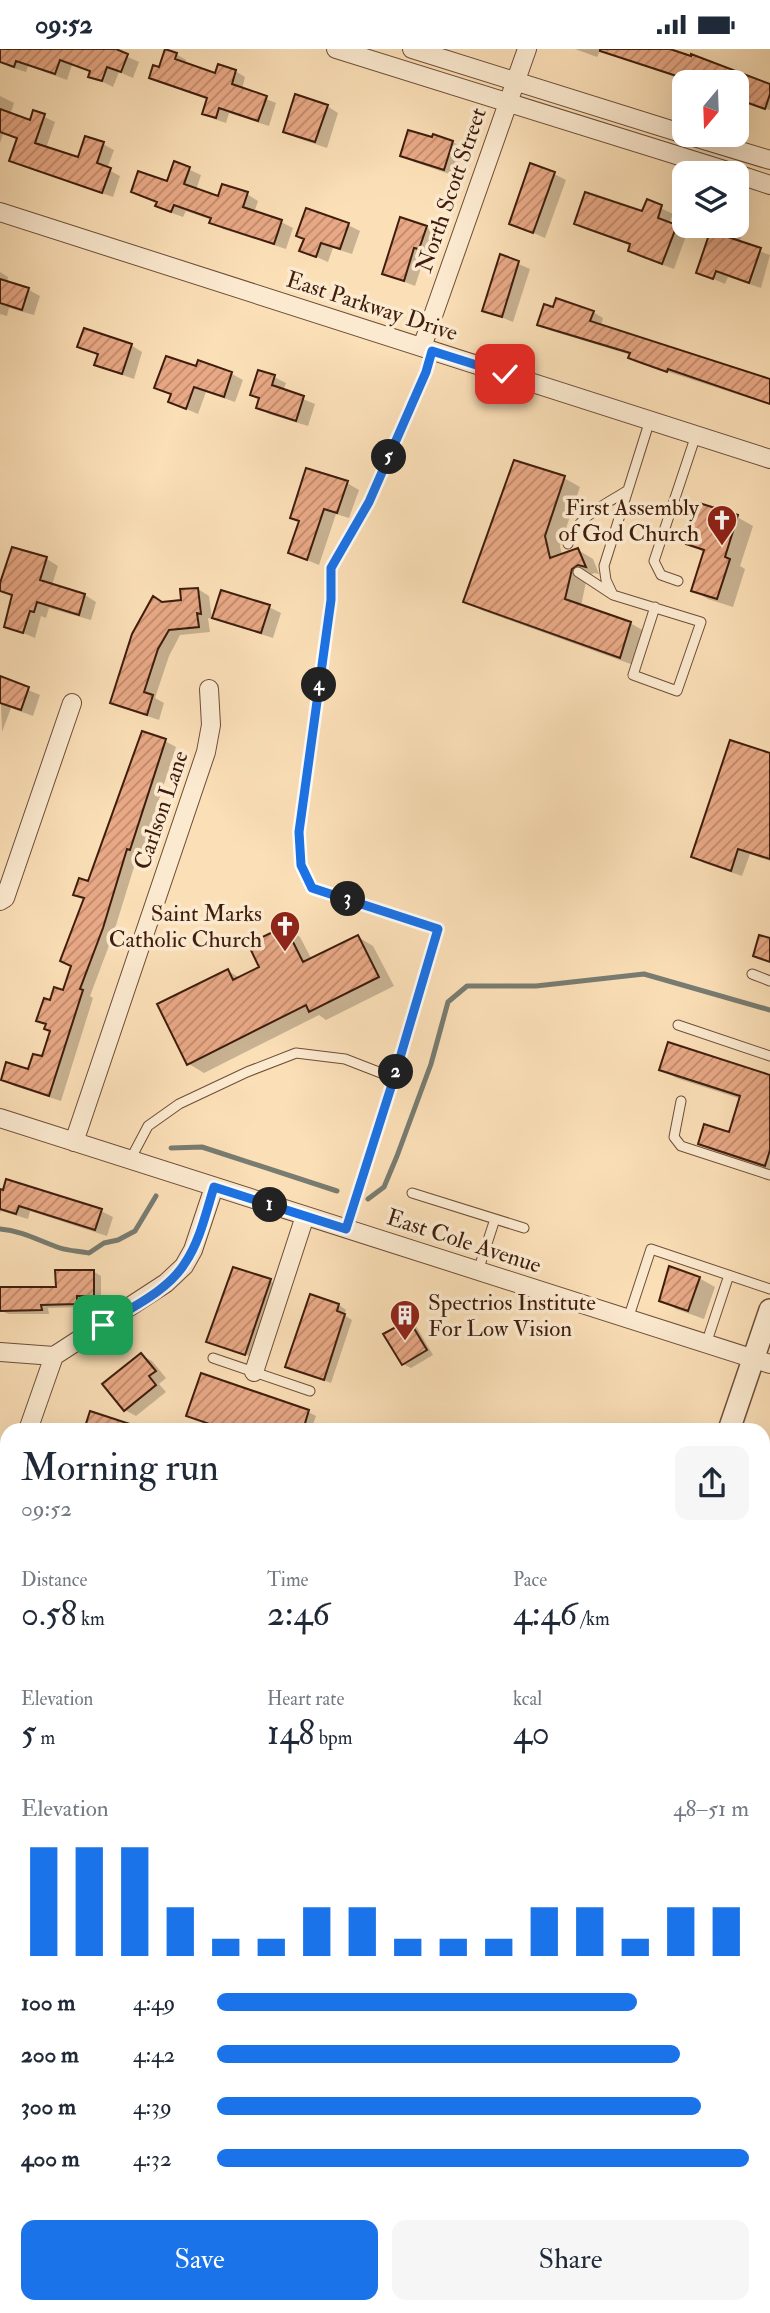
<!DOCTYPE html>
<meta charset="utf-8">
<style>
:root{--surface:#fff;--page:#f6f6f7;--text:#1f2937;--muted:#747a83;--accent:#1a73e8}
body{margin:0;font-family:"IM FELL Double Pica",serif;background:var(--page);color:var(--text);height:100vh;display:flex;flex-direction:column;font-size:26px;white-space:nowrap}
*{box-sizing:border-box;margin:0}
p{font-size:23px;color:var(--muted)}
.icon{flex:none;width:38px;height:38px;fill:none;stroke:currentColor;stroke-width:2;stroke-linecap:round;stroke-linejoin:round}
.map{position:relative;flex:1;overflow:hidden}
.side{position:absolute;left:0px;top:1374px;width:770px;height:891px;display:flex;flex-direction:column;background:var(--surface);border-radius:21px 21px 0 0;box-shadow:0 7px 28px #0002}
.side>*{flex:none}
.needle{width:46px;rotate:199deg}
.buttons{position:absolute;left:672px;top:21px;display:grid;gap:14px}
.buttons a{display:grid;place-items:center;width:77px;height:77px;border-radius:14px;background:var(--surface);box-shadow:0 7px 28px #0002;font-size:35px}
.pin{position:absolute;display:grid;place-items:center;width:60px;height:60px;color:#fff;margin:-30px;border-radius:14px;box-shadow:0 4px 10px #0006}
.km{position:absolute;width:35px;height:35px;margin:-18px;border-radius:50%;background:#222;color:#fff;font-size:19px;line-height:35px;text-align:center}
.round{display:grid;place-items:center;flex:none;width:74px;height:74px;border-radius:14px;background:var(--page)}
.head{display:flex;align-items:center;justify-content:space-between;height:119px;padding:0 21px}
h1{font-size:38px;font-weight:600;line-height:52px}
.figures{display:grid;grid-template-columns:repeat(3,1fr);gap:10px;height:119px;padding:7px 21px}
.figures div{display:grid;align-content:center}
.figures b{font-size:35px;font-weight:600}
.figures small{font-size:19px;font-weight:400}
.figures p{font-size:19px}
.chart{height:196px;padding:14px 21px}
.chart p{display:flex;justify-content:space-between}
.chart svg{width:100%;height:126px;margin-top:7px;stroke:var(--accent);stroke-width:6}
.cta{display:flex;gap:14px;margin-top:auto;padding:14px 21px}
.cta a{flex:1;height:80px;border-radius:14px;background:var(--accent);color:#fff;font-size:28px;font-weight:600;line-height:80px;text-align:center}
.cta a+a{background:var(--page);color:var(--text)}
ul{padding:0 21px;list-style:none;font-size:23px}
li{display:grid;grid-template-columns:112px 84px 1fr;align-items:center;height:52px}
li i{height:18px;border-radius:9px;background:var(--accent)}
.status{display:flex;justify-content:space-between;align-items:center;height:49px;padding:0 35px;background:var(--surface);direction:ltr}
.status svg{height:19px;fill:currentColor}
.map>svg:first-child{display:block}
.shadow{fill:#0003}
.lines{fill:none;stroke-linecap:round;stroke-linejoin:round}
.stream{stroke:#787c71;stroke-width:5}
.building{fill:url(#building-hatch);stroke:#3e1d0d;stroke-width:2}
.service-casing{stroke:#6d4e38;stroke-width:11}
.minor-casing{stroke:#6d4e38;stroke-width:20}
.tertiary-casing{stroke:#6d4e38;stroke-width:24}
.secondary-casing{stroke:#3e1d0d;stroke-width:27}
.service{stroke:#fcead0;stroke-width:9}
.minor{stroke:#fcead0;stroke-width:18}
.tertiary{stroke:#fcead0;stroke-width:21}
.secondary{stroke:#fcead0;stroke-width:24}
.route-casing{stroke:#fff;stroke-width:14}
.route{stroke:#1a73e8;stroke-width:9}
.labels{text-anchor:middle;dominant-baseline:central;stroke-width:7;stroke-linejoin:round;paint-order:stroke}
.street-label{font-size:23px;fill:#3e1d0d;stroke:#fcead0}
.poi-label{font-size:23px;fill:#3e1d0d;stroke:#fcead0;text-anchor:end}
</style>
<div class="status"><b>09:52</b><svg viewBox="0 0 49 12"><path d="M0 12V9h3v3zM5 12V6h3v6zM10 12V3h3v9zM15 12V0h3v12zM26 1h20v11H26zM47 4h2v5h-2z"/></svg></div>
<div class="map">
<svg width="770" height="2264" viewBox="0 0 770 2264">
<defs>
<pattern id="building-hatch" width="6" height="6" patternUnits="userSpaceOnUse" patternTransform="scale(1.75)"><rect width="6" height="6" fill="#e9a986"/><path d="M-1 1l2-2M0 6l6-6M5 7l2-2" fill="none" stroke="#be896c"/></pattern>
</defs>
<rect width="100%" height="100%" fill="#fbdfb7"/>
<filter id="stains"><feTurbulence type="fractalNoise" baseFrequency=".00286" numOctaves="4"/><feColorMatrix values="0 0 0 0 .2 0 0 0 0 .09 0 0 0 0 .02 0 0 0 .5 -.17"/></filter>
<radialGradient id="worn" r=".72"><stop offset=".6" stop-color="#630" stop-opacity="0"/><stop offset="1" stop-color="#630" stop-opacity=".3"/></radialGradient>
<path class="shadow" d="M2,0H110L139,13L133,29L119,23L113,38L91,27L92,23L72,16L67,31L28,17L26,23L10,18L0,12Z
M575,0H666L770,37V61L737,50V33H690L600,2L597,8Z
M176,5L186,11L185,15L216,26L235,22L245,28L242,40L276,54L269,77L229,64L226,74L214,70L204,64L208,50L161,34L151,28Z
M0,47L14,54L10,66L31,73L34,63L55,73L46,99L79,110L103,95L114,101L107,120L120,127L113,148L22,117L12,111L19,91L3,85L0,94Z
M327,57L338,64L327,99L297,89L285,82Z
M453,93L464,100L455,127L414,113L402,107Z
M175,114L201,126L196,141L219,149L247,145L258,152L254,164L281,173L293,179L286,200L223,180L211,173L212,171L186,162L183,168L169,163L157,156L158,154L133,143L168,135Z
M554,125L566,131L545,189L511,174Z
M648,153L673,165L669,175L687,184L674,220L641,208L630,201L632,196L587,181L576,175L643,164Z
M348,176L360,182L352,205L333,199L328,213L301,201L305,191L298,187Z
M714,177L731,179L742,185L739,194L770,206L761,239L728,228L725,235L698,223Z
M426,178L437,185L431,205L426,204L415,237L384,225Z
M501,207L530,220L513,273L484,261Z
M0,223L8,228L7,234L29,241L40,247L34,266L9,259L7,267L0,265Z
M593,263L603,269L601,277L770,333V356L641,314L630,308L631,306L549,281L539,275Z
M131,296L142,303L134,330L108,321L96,315L99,307L79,297Z
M199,313L232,325L243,331L235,353L206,343L198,365L170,353L172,347L157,338L197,319Z
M274,328L286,334L283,342L315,355L308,377L269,365L258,358Z
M564,429L580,438L560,497L562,506L578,501L593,510L599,525L594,524L587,528L581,557L630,574L646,583L636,617L481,561L465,552Z
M347,434L359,441L349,469L336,465L319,516L290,504L300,473L292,468Z
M737,468L753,477L740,517L745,520L733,558L708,550L693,541L704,503L688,494Z
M13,500L47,510L58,517L52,536L85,546L96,553L91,571L49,559L46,569L41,567L35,589L6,577L13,548L0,540Z
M198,540L209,547L212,570L208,569L210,583L180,586L169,607L155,649L164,654L159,671L123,659L112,653L162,554L183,552Z
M269,558L281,564L273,589L226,574L214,568Z
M0,629L40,646L33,667L11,659L2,683Z
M165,692L176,698L141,806L138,805L113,886L90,947L93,949L61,1052L14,1037L3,1031L29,1022L43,1010L52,982L47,976L38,971L51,953L65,943L72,918L85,851L75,845L89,834Z
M770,706V812L750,805L742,827L704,814L693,807Z
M285,879L300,888L312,911L358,888L373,897L394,937L326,971L319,966L204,1024L189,1015L228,922L240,929L262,919Z
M661,1020L770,1028V1121L716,1103L700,1094L730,1086L741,1050L676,1029Z
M0,1142L101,1162L113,1168L107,1187L30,1162L28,1170L1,1162L0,1164Z
M93,1222L101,1227V1250H84V1258L48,1259L49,1265H8L0,1261V1232V1240L57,1239Z
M699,1229L715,1238L704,1270L676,1260L661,1251Z
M270,1232L278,1236L253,1308L216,1296Z
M311,1247L339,1256L346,1261L344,1266L352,1271L331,1334L287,1317Z
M409,1273L416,1277L433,1306L411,1319L403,1315Z
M141,1306L152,1312L166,1329L159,1335L166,1343L136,1367L125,1361Z
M308,1363L316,1367L312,1378L318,1381H227Z
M7,1602V1622L0,1613V1607Z
M0,1773L7,1775V1854L0,1852Z
M556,2258H622L633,2264H554Z"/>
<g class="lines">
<path class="stream" d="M171,1099L202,1098L337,1142
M368,1150L384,1138L397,1107L431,1015L448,953L467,937H536L644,925L770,961
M0,1180C23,1182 39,1192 60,1199C69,1202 80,1202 89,1204L104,1194L118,1191L135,1182L156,1147"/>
</g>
<path class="building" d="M0,0H116L128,5L121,23L107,18L102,32L88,28L90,22L60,11L55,25L16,12L14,18L0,13Z
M165,0L177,4L175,10L215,24L218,15L236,21L232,35L267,47L258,72L219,59L216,69L202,65L207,49L149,29L153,16L159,18Z
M600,0H670L691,7V5L770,35V45L765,60L737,50V33H695L600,2Z
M295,45L328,56L315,93L283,83Z
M0,60L30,71L33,61L45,65L35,94L78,108L85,87L104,93L97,114L111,119L102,144L9,112L17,89L0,83Z
M408,81L432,88L433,85L453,92L444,121L400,107Z
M174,112L190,118L184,135L218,147L222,135L248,143L243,158L282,171L274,195L209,174L211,169L174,156L171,163L155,157L157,153L131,143L138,122L167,132Z
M530,114L555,123L533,184L509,175Z
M585,143L642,162L647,150L662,156L658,169L677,176L662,215L628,202L630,195L574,175Z
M306,159L349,174L340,200L321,194L316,208L299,202L304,190L296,187Z
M400,168L427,177L419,200L414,199L404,232L382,225Z
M712,177H731L728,188L761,199L749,234L716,222L713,230L696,224Z
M500,205L519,212L502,268L482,262Z
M0,230L29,239L22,261L0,254Z
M556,249L594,262L590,272L770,330V355L668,320L667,323L639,313L628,309L630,304L537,276L544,255L553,258Z
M84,279L132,295L122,325L94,316L98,305L77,298Z
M166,307L196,317L198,311L232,323L224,348L194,338L186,360L168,353L171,345L154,339Z
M258,321L275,326L272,336L304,347L296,372L256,359L259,349L250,346Z
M514,411L565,427L545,487L550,509L578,499L586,518L578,516L572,520L565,550L631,573L620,609L463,553Z
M306,419L348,432L337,464L324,460L307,511L288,504L299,472L290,469Z
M699,454L738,466L725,508L730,510L717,550L691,542L704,501L686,495Z
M12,498L47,508L40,531L85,545L79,566L37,553L34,563L30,562L23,584L4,578L12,546L0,542V534Z
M198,539L201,565L197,564L199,578L169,581L158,600L144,643L153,646L147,666L110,654L132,585L153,547L162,553L181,551L180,540Z
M221,541L270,556L261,584L212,569Z
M0,627L29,638L21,661L0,654Z
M142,682L166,690L130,801L127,800L103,879L80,940L83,941L49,1047L1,1031L6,1013L28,1020L33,1005L42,1007L50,982L44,980L46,975L36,972L44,949L50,951L54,938L63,941L71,917L60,912L84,849L73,846L79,829L88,832Z
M730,691L770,704V810L738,800L731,822L691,808Z
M285,877L303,913L358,886L379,928L309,963L306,956L187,1016L157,955L228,920L233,931L259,918L248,895Z
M759,886L770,889V913L753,907Z
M668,993L770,1026V1101L765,1117L698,1095L704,1075L729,1083L740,1047L659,1021Z
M6,1130L102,1160L95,1181L19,1157L16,1165L0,1160V1140L3,1141Z
M669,1217L700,1228L688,1262L659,1252Z
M233,1218L271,1230L245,1306L206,1293Z
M55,1221H94V1247H77V1255L41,1256L42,1261L0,1262V1238H56Z
M310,1245L339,1255L337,1262L345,1265L324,1331L285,1318Z
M409,1271L427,1301L402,1316L383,1285Z
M141,1304L156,1322L149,1327L156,1336L124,1362L102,1335Z
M201,1324L309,1361L303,1381H227L186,1367Z
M90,1362L139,1378V1381H84Z"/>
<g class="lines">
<g class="service-casing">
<path id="service" d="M650,371L604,517L606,531L613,546L701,573L677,642L633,626L655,558
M568,495C576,468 605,456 628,441
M578,523L613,546
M678,532L661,526L654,512L696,386
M752,925L770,932
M678,976L770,1007
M681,1052L674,1088L681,1097L770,1126
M130,1111L148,1077L179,1055L247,1023L296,1004L345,1010L394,1029
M412,1144L524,1179
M346,1180L394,1029L438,880L312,839L301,816L299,783L331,550V519L369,453L426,323L432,302
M478,1222L495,1170
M628,1270L651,1200L770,1240
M706,1295L729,1226
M213,1309L310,1342
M763,1409L770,1411
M0,1756L7,1759
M0,1863L7,1865
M0,2192L7,2194
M226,2258L247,2264
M486,2258L500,2263
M179,2264L181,2258
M375,2264L377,2258"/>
</g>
<g class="minor-casing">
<path id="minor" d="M336,0L734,124
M412,0L684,85
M687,86L770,111
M737,125L770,136
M0,163L770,410
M422,298L527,0
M0,852L5,849L72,654
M0,1069L770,1315
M74,1093L206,703L211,676L209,640
M0,1303L54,1307L166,1234L184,1217L193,1201L214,1138
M254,1323L305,1167
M28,1381L54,1307
M0,1459L7,1439"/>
</g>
<g class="tertiary-casing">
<path id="tertiary" d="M729,1381L770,1261
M432,2264L434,2258"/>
</g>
<g class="secondary-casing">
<path id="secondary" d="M8,2258L28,2264"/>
</g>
<use href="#service" class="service"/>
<use href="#minor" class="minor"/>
<use href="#tertiary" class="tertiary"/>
<use href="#secondary" class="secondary"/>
</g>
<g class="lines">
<g class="route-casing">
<path id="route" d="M103,1276C130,1259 168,1242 185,1214C200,1192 206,1163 214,1138L346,1180L394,1029L438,880L312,839L301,816L299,783L331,551V519L369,453L426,323L432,302L505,325"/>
</g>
<use href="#route" class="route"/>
</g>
<defs>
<g id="church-pin" transform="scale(1.575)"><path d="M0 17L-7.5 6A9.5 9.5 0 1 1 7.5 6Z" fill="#8f2418" stroke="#fcead0"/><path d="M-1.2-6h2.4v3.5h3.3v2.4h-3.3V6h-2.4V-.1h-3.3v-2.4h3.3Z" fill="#fff"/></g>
<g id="building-pin" transform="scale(1.575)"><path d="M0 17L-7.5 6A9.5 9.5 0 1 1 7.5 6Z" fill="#8f2418" stroke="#fcead0"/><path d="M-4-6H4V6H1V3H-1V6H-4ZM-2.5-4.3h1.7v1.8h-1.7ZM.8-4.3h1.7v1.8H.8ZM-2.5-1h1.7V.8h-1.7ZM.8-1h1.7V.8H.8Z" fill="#fff"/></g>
</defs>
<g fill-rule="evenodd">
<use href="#church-pin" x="722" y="471"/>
<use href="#church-pin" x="285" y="877"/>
<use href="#building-pin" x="405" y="1266"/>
</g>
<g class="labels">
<g class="street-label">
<text transform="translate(451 141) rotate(-71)">North Scott Street</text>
<text transform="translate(372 257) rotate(18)">East Parkway Drive</text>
<text transform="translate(161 761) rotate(-71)">Carlson Lane</text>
<text transform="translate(464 1192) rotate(18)">East Cole Avenue</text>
</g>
<g class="poi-label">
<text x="699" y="458">First Assembly<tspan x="699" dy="26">of God Church</tspan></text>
<text x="262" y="864">Saint Marks<tspan x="262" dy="26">Catholic Church</tspan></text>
<text x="428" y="1253" text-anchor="start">Spectrios Institute<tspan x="428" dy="26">For Low Vision</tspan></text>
</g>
</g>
<rect width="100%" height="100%" filter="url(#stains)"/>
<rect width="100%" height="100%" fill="url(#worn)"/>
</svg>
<div class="buttons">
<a><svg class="needle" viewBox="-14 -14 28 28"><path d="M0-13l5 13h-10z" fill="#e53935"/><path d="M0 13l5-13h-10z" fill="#747a83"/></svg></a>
<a><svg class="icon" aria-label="layers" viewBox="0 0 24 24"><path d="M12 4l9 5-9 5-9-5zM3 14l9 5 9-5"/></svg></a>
</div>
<div class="pin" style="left:103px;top:1276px;background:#1e9e55"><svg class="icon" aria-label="arrive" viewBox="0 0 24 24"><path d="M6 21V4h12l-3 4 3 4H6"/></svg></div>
<div class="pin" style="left:505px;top:325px;background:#d93025"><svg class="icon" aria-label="check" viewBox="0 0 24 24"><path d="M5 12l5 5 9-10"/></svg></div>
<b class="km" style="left:270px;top:1156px">1</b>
<b class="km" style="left:396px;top:1023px">2</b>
<b class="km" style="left:348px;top:850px">3</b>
<b class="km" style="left:319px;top:636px">4</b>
<b class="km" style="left:389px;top:408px">5</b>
<section class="side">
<div class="head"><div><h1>Morning run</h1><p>09:52</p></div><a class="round"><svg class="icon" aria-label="share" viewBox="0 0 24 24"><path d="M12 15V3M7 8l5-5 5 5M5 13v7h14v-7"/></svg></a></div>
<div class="figures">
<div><p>Distance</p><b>0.58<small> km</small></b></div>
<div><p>Time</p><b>2:46</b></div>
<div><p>Pace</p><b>4:46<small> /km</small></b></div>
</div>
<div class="figures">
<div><p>Elevation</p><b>5<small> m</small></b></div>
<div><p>Heart rate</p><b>148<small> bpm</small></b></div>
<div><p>kcal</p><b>40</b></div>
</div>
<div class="chart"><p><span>Elevation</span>48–51 m</p>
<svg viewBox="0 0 160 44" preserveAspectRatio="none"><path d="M5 44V6M15 44V6M25 44V6M35 44V27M45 44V38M55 44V38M65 44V27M75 44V27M85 44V38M95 44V38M105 44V38M115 44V27M125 44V27M135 44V38M145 44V27M155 44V27"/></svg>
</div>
<ul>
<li><b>100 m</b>4:49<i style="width:79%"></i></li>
<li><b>200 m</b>4:42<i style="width:87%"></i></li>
<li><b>300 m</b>4:39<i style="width:91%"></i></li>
<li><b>400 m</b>4:32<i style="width:100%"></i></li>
</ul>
<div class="cta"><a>Save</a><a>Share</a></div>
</section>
</div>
